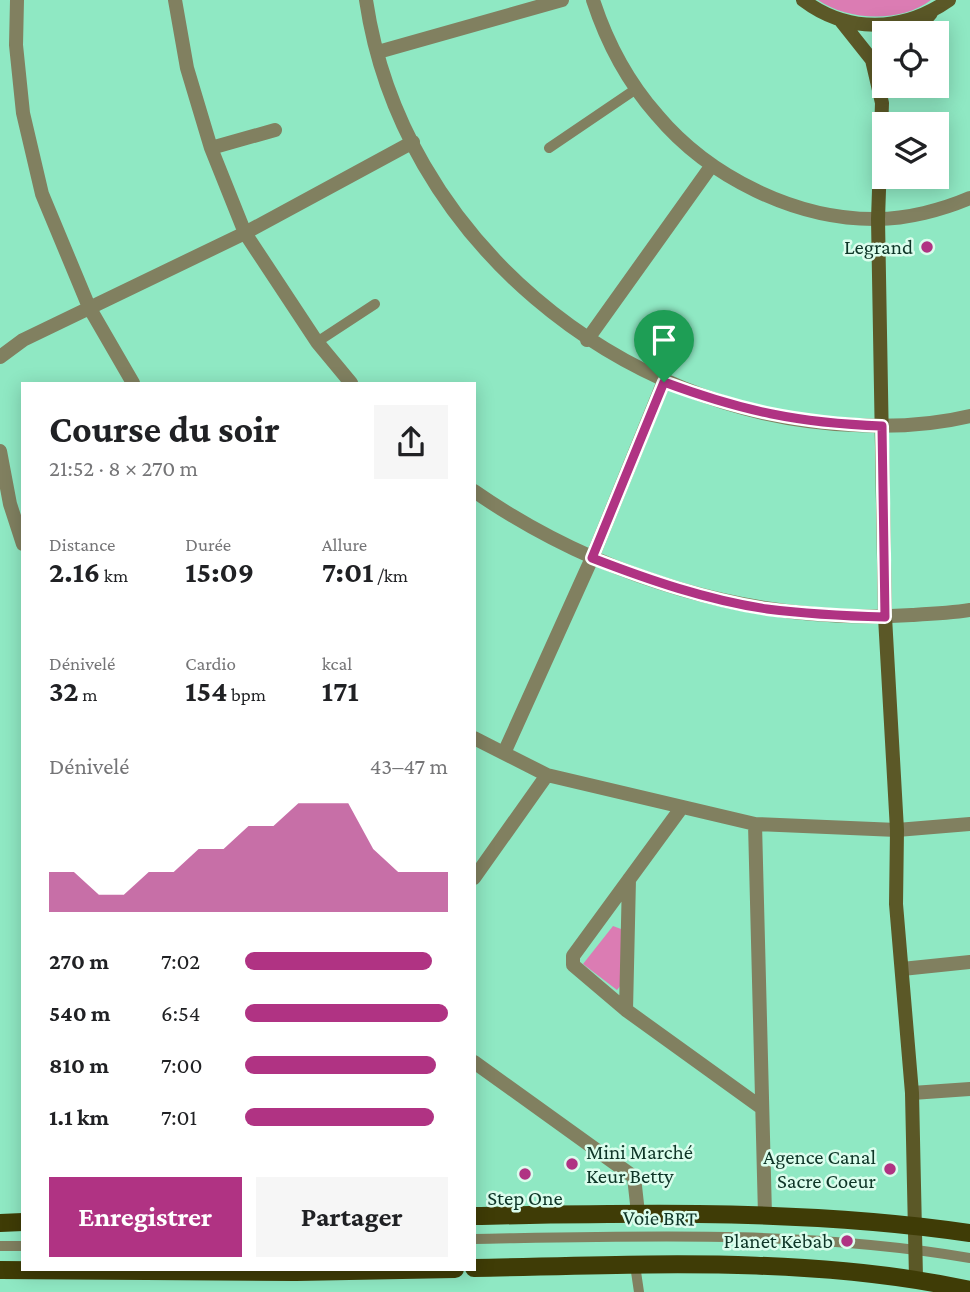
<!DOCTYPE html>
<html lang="fr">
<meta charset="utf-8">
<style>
:root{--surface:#fff;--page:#f6f6f6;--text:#202124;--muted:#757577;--accent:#b03383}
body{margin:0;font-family:"Crimson Pro",serif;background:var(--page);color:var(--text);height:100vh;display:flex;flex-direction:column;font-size:26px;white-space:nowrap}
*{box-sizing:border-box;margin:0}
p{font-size:23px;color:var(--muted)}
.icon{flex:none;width:38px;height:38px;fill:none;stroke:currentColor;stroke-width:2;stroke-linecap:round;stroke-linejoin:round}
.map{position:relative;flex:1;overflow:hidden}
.panel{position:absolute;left:21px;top:382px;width:455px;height:889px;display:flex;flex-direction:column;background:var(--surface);border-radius:0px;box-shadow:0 4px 18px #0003}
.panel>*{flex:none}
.tools{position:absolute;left:872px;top:21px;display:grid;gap:14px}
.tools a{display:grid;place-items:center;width:77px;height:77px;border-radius:0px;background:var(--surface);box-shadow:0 4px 18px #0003;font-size:35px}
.pin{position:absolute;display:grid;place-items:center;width:60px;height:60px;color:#fff;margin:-72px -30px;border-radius:50% 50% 50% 0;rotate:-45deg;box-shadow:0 0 7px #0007}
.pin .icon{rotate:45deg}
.round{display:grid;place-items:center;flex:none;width:74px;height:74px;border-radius:0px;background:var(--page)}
.overview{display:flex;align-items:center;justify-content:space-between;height:119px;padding:0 28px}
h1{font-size:38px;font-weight:700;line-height:52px}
.metrics{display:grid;grid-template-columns:repeat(3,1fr);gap:10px;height:119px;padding:7px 28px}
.metrics div{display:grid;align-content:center}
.metrics b{font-size:30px;font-weight:700}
.metrics small{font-size:19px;font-weight:400}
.metrics p{font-size:19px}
.chart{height:196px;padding:14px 28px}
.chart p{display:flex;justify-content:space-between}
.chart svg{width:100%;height:126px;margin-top:7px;fill:var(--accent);opacity:.7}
.primary-button{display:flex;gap:14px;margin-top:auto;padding:14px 28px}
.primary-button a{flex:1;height:80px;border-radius:0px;background:var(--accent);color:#fff;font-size:28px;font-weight:700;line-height:80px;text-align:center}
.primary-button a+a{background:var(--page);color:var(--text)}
ul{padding:0 28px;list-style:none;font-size:23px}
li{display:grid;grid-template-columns:112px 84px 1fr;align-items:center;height:52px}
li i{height:18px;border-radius:9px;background:var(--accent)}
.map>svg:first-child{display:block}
.green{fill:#db7cb3}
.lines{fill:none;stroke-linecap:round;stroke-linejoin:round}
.lane{stroke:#818060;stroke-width:10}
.street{stroke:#818060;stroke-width:14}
.secondary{stroke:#5b5827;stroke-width:14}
.primary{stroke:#3f3c06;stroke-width:18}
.route-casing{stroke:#fff;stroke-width:14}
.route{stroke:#b03383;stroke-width:9}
.poi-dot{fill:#b03383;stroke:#dbfded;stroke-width:2.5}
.labels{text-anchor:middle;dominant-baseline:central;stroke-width:5;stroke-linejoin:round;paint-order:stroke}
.poi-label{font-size:21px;fill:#0e3527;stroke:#dbfded;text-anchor:end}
.street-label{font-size:21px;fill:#0e3527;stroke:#dbfded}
</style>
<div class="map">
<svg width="970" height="1292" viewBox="0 0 970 1292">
<rect width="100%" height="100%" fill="#8fe8c3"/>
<path class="green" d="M818,0H931C901,23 848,21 818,0Z
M613,926L621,929V985L617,990L583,964Z"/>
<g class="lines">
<path class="lane" d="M549,148L636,89
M317,342L375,304
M474,1239C639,1236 807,1230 970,1258
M0,1246H23
M635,1265L639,1292"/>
<path class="street" d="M17,0L16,45L23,113L42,194L89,307L133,383
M175,0L187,68L211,148L245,233L317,342L351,383
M366,0C401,237 619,416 854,425C892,427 933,425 970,416
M593,0C607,43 627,81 657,115C709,177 796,220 877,219C907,219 942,210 970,198
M378,52L562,0
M211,148L275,130
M587,340L712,165
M0,357L23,340L245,233L413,142
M0,451L10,504L23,544
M474,491C601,579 757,625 912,615C931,614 951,613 970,610
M474,738L547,775L755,824L897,830L970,824
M504,753L592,558L664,381
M682,807L573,956V965L626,1010L762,1108
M755,824L765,1215
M474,878L547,775
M902,969L970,962
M626,1010L629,879
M474,1062L634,1177L638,1213
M912,1093L970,1089"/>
<path class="secondary" d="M803,0C848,34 903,32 949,0
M841,21L872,60L882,103L878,219L885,617L897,830L896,904L912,1093L916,1278
M914,33L931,13"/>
<path class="primary" d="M474,1216C640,1213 806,1209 970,1233
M0,1223L23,1222
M474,1268C639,1265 808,1255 970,1290
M0,1270L296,1272L455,1269"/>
</g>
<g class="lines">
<g class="route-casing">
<path id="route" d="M664,382C742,411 798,423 882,426L885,617C845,616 806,614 767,609C707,600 649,580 592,558Z"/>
</g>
<use href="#route" class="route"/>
</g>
<g class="poi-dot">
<circle cx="927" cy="247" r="7"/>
<circle cx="572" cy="1164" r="7"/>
<circle cx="890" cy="1169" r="7"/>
<circle cx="525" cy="1174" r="7"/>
<circle cx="847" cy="1241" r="7"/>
</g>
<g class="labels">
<g class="poi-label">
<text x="913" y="247">Legrand</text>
<text x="586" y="1152" text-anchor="start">Mini Marché<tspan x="586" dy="24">Keur Betty</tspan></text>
<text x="876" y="1157">Agence Canal<tspan x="876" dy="24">Sacre Coeur</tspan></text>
<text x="525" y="1198" text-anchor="middle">Step One</text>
<text x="833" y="1241">Planet Kebab</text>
</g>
<g class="street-label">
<text transform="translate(660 1218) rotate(1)">Voie BRT</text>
</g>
</g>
</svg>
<div class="tools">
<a><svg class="icon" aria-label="locate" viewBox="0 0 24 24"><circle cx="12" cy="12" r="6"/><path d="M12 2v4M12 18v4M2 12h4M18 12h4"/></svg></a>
<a><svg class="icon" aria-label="layers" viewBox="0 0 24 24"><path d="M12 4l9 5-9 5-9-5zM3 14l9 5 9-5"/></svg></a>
</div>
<div class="pin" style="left:664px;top:382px;background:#1e9e55"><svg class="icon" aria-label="arrive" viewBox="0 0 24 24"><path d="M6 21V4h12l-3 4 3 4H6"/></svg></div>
<section class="panel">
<div class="overview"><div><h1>Course du soir</h1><p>21:52 · 8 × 270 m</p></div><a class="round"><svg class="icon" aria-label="share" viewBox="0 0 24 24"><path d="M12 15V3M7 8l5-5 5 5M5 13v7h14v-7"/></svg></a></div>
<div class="metrics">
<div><p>Distance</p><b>2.16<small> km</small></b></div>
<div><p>Durée</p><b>15:09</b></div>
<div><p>Allure</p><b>7:01<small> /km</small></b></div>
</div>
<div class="metrics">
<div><p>Dénivelé</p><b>32<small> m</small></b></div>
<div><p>Cardio</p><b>154<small> bpm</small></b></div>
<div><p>kcal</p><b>171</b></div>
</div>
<div class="chart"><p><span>Dénivelé</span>43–47 m</p>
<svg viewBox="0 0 160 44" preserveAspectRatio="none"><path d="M0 44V30L10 30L20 38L30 38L40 30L50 30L60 22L70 22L80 14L90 14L100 6L110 6L120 6L130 22L140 30L150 30L160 30V44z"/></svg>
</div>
<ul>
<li><b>270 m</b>7:02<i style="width:92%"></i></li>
<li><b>540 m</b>6:54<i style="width:100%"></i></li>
<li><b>810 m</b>7:00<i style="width:94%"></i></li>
<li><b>1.1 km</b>7:01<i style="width:93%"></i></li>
</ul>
<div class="primary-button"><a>Enregistrer</a><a>Partager</a></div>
</section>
</div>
